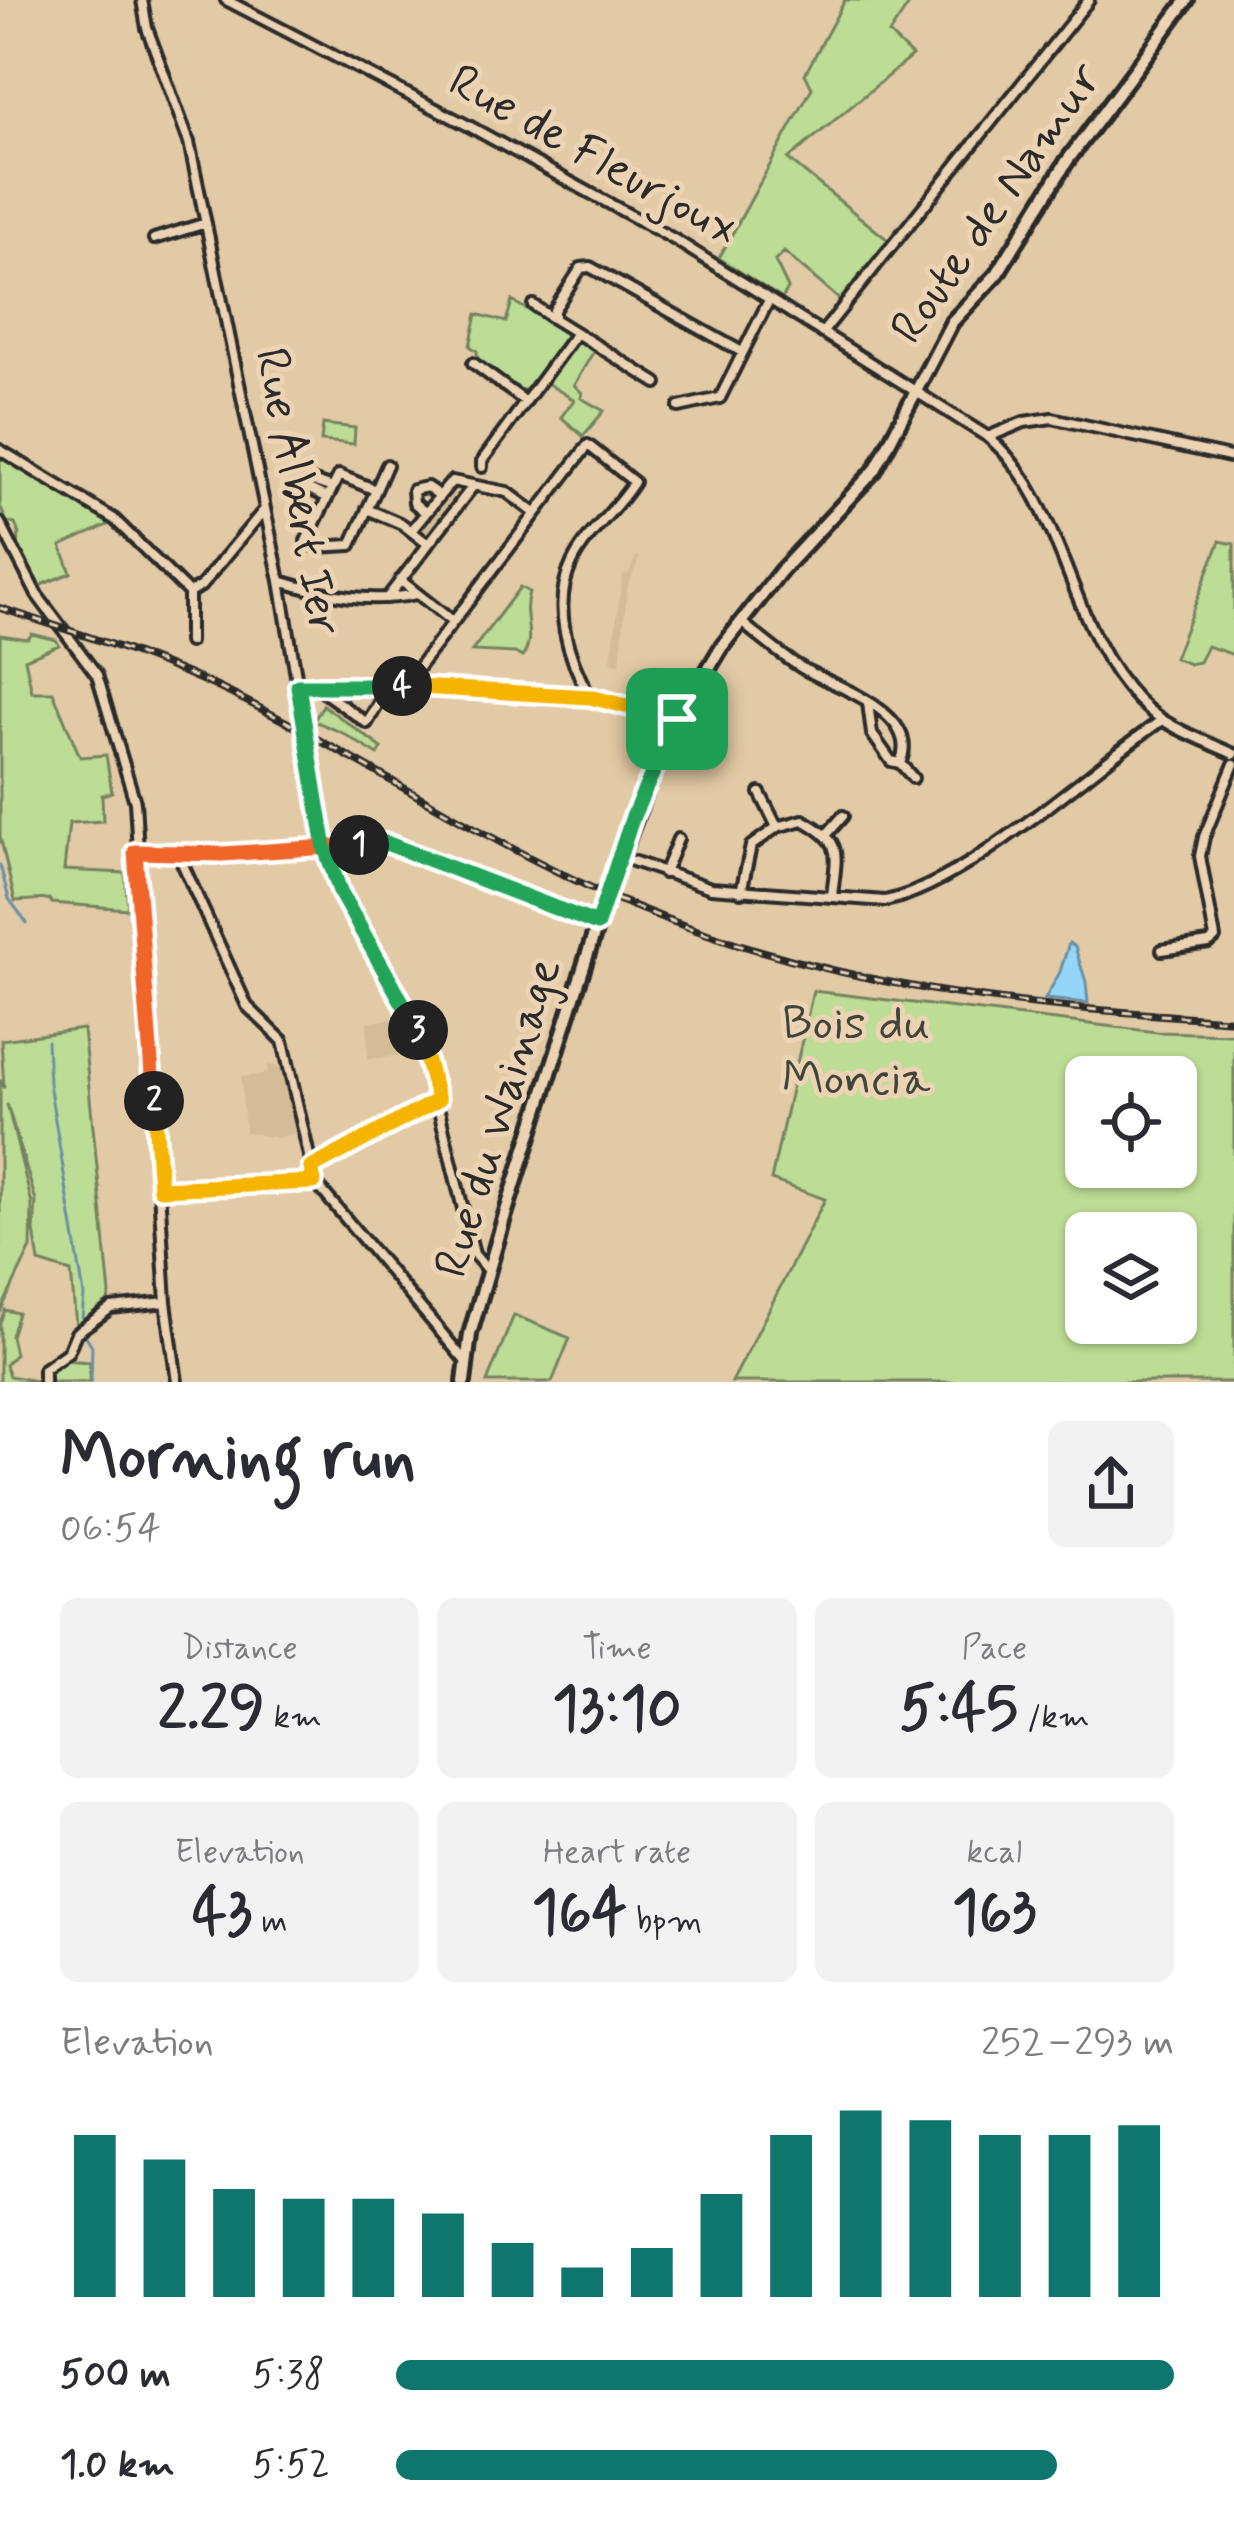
<!DOCTYPE html>
<meta charset="utf-8">
<style>
:root{--surface:#fff;--page:#f2f2f3;--text:#2b2b33;--muted:#7c7c81;--accent:#0f766e}
body{margin:0;font-family:Mynerve,sans-serif;background:var(--page);color:var(--text);height:100vh;display:flex;flex-direction:column;font-size:45px;white-space:nowrap}
*{box-sizing:border-box;margin:0}
p{font-size:39px;color:var(--muted)}
.icon{flex:none;width:66px;height:66px;fill:none;stroke:currentColor;stroke-width:2;stroke-linecap:round;stroke-linejoin:round}
.map{position:relative;height:1382px;overflow:hidden}
.panel{display:flex;flex-direction:column;background:var(--surface);flex:1}
.panel>*{flex:none}
.buttons{position:absolute;left:1065px;top:1056px;display:grid;gap:24px}
.buttons a{display:grid;place-items:center;width:132px;height:132px;border-radius:18px;background:var(--surface);box-shadow:0 3px 9px #0004;font-size:60px}
.pin{position:absolute;display:grid;place-items:center;width:102px;height:102px;color:#fff;margin:-51px;border-radius:24px;box-shadow:0 6px 18px #0006}
.km{position:absolute;width:60px;height:60px;margin:-30px;border-radius:50%;background:#222;color:#fff;font-size:33px;line-height:60px;text-align:center}
.round{display:grid;place-items:center;flex:none;width:126px;height:126px;border-radius:18px;background:var(--page)}
.summary{display:flex;align-items:center;justify-content:space-between;height:204px;padding:0 60px}
h1{font-size:66px;font-weight:800;line-height:90px}
.stats{display:grid;grid-template-columns:repeat(3,1fr);gap:18px;height:204px;padding:12px 60px}
.stats div{display:grid;align-content:center;border-radius:18px;background:var(--page);text-align:center}
.stats b{font-size:60px;font-weight:800}
.stats small{font-size:33px;font-weight:400}
.stats p{font-size:33px}
.chart{height:336px;padding:24px 60px}
.chart p{display:flex;justify-content:space-between}
.chart svg{width:100%;height:216px;margin-top:12px;stroke:var(--accent);stroke-width:6}
ul{padding:0 60px;list-style:none;font-size:39px}
li{display:grid;grid-template-columns:192px 144px 1fr;align-items:center;height:90px}
li i{height:30px;border-radius:15px;background:var(--accent)}
.map>svg:first-child{display:block}
.built{fill:#d4bc97}
.green{fill:#bddc95;stroke:#748460;stroke-width:3;fill-rule:evenodd}
.water{fill:#95d5f7;stroke:#6b91a5;stroke-width:3}
.lines{fill:none;stroke-linecap:round;stroke-linejoin:round}
.stream{stroke:#6b91a5;stroke-width:3}
.minor-casing{stroke:#2b2b2b;stroke-width:16}
.major-casing{stroke:#2b2b2b;stroke-width:20}
.minor{stroke:#ecd3b4;stroke-width:8}
.major{stroke:#ecd3b4;stroke-width:10}
.rail-casing{stroke:#2b2b2b;stroke-width:8}
.rail{stroke:#ecd3b4;stroke-width:3;stroke-dasharray:9;stroke-linecap:butt}
.major-bridge-casing{stroke:#2b2b2b;stroke-width:20;stroke-linecap:butt}
.major-bridge{stroke:#ecd3b4;stroke-width:10}
.split-1-casing{stroke:#fff;stroke-width:24}
.split-2-casing{stroke:#fff;stroke-width:24}
.split-3-casing{stroke:#fff;stroke-width:24}
.split-4-casing{stroke:#fff;stroke-width:24}
.split-5-casing{stroke:#fff;stroke-width:24}
.split-1{stroke:#22a559;stroke-width:15}
.split-2{stroke:#f0652b;stroke-width:15}
.split-3{stroke:#f5b400;stroke-width:15}
.split-4{stroke:#22a559;stroke-width:15}
.split-5{stroke:#f5b400;stroke-width:15}
.labels{text-anchor:middle;dominant-baseline:central;stroke-width:10;stroke-linejoin:round;paint-order:stroke}
.street-label{font-size:48px;fill:#2b2b2b;stroke:#ecd3b4}
.park-label{font-size:48px;fill:#41463b;stroke:#ecd3b4}
</style>
<div class="map">
<svg width="1234" height="1382" viewBox="0 0 1234 1382">
<rect width="100%" height="100%" fill="#e3caa6"/>
<filter id="ink" filterUnits="userSpaceOnUse"><feTurbulence type="fractalNoise" baseFrequency=".00833" numOctaves="2"/><feDisplacementMap in="SourceGraphic" scale="24" xChannelSelector="R" yChannelSelector="G"/><feConvolveMatrix kernelMatrix="1 2 1 2 8 2 1 2 1" color-interpolation-filters="sRGB"/></filter>
<g filter="url(#ink)">
<path class="built" d="M451,484L467,489L429,540L415,530Z
M636,556L640,557L627,588L620,665L611,661L623,574L629,573Z
M407,1018L422,1053L368,1059L367,1022Z
M268,1065L285,1068L302,1132L277,1138L245,1132L241,1077L267,1074Z"/>
<path class="green" d="M845,0H912L889,34L912,56L788,159L888,240L840,300L784,252L775,261L788,288L782,299L719,258L812,88L805,74Z
M512,301L565,331L566,337L527,389L520,391L478,362L477,351L470,346L477,314L506,322Z
M576,339L595,349L574,385L582,393L581,398L604,411L583,436L561,417L574,400L545,382Z
M323,424L355,428L354,444L321,441Z
M0,457L85,505L110,524L61,546L71,573L39,586L18,551L19,533L15,524L7,522L0,506Z
M1220,541L1234,544V655L1207,646L1199,662L1189,664L1174,658Z
M520,587L529,592C521,617 537,638 522,657L515,653L472,651Z
M32,634L56,640L59,645L25,659L32,692H53L80,757L106,755L112,792L102,795L103,821L69,823L64,870L125,873L128,909L52,903L49,899L15,901L0,836V635L28,639Z
M323,705L382,748L378,755L341,732L314,721Z
M813,991L1157,1032L1234,1034V1382H732L825,1199L771,1180ZM1086,1077H1176V1167H1086ZM1086,1233H1176V1323H1086Z
M83,1029L110,1294L108,1301L76,1326L71,1272L39,1262L34,1231L36,1201L7,1104L32,1204L31,1248L0,1312V1080L4,1088L1,1040Z
M5,1310L18,1313L11,1336L15,1354L5,1365L9,1376L42,1382H0V1322Z
M514,1315L570,1338L552,1382H487Z
M63,1360L90,1362L89,1382H47L48,1370Z"/>
<path class="water" d="M1069,943L1075,947L1086,982L1088,1003L1045,999L1060,972Z"/>
<g class="lines">
<path class="stream" d="M0,865L9,899L27,923
M47,1041L49,1083L84,1295L82,1319
M84,1333L92,1346L91,1382"/>
<g class="minor-casing">
<path id="minor" d="M142,0L147,28L189,142L280,581L325,847L341,894L421,1037L474,1254L488,1271
M226,0L467,125L677,241L988,437C1065,501 1067,627 1138,700C1164,727 1201,739 1234,754
M154,239L206,223
M533,305L552,318
M822,333L1089,0
M473,363L526,402
M657,383L554,319V310L581,268L590,267L742,352
M679,407L720,398L769,300
M988,437L1024,422L1052,418L1234,458
M0,450L114,519L189,593
M482,467V461L576,333
M339,475L376,490L351,545L316,547L306,541Z
M376,490L387,465
M326,497L307,488L309,480L330,487
M367,509L402,524L428,544
M425,512L414,503L413,490L427,487L439,495
M0,523L37,595L97,675L135,802L166,1302L177,1382
M411,531L452,481L507,492L535,513
M400,580L452,621
M280,581C325,595 369,604 416,594
M387,598L473,486
M741,622C761,638 780,655 802,668C833,686 923,713 900,763L891,761L872,734L868,703
M189,642V593L201,586L264,510
M298,685H405L590,697L677,719
M405,685L588,445L634,482C617,510 586,533 572,563C551,606 568,658 590,697
M315,686L367,723L388,687
M900,763L913,778
M760,793L777,827
M828,833L843,816
M135,852L222,854L386,843L597,924
M178,854L247,1006L283,1041L315,1182
M621,857L711,888L885,901C968,884 1088,770 1162,720
M664,873L678,839
M741,892L751,846L777,827L803,820C845,843 836,853 832,897
M1162,950L1209,943L1215,938L1200,856L1204,837L1234,764
M311,1168L438,1099
M315,1182L466,1362
M161,1189L315,1182
M44,1382V1369L68,1352L76,1333L111,1308L166,1302"/>
</g>
<g class="major-casing">
<path id="major" d="M613,878L664,743L721,648L781,571L875,470L952,322L997,274L1067,161L1187,0
M464,1382L470,1334L504,1218L602,909"/>
</g>
<use href="#minor" class="minor"/>
<use href="#major" class="major"/>
<g class="rail-casing">
<path id="rail" d="M0,608C81,634 162,659 238,697C371,763 493,848 631,905C835,990 1017,1006 1234,1020"/>
</g>
<use href="#rail" class="rail"/>
<g class="major-bridge-casing">
<path id="major-bridge" d="M602,909L613,878"/>
</g>
<use href="#major-bridge" class="major-bridge"/>
</g>
</g>
<g class="lines" filter="url(#ink)">
<g class="split-1-casing">
<path id="split-1" d="M359,845L386,843L597,924L633,816L677,719"/>
</g>
<g class="split-2-casing">
<path id="split-2" d="M154,1101L135,852L222,854L359,845"/>
</g>
<g class="split-3-casing">
<path id="split-3" d="M154,1101L160,1189L314,1182L311,1168L438,1100L418,1030"/>
</g>
<g class="split-4-casing">
<path id="split-4" d="M402,686H298L325,848L341,894L418,1030"/>
</g>
<g class="split-5-casing">
<path id="split-5" d="M402,686L590,697L677,719"/>
</g>
<use href="#split-1" class="split-1"/>
<use href="#split-2" class="split-2"/>
<use href="#split-3" class="split-3"/>
<use href="#split-4" class="split-4"/>
<use href="#split-5" class="split-5"/>
</g>
<g class="labels">
<g class="street-label">
<text transform="translate(593 156) rotate(29)">Rue de Fleurjoux</text>
<text transform="translate(997 204) rotate(-55)">Route de Namur</text>
<text transform="translate(297 492) rotate(79)">Rue Albert Ier</text>
<text transform="translate(499 1118) rotate(-73)">Rue du Wainage</text>
</g>
<g class="park-label">
<text x="856" y="1024">Bois du<tspan x="856" dy="55">Moncia</tspan></text>
</g>
</g>
</svg>
<div class="buttons">
<a><svg class="icon" aria-label="locate" viewBox="0 0 24 24"><circle cx="12" cy="12" r="6"/><path d="M12 2v4M12 18v4M2 12h4M18 12h4"/></svg></a>
<a><svg class="icon" aria-label="layers" viewBox="0 0 24 24"><path d="M12 4l9 5-9 5-9-5zM3 14l9 5 9-5"/></svg></a>
</div>
<div class="pin" style="left:677px;top:719px;background:#1e9e55"><svg class="icon" aria-label="arrive" viewBox="0 0 24 24"><path d="M6 21V4h12l-3 4 3 4H6"/></svg></div>
<b class="km" style="left:359px;top:845px">1</b>
<b class="km" style="left:154px;top:1101px">2</b>
<b class="km" style="left:418px;top:1030px">3</b>
<b class="km" style="left:402px;top:686px">4</b>
</div>
<section class="panel">
<div class="summary"><div><h1>Morning run</h1><p>06:54</p></div><a class="round"><svg class="icon" aria-label="share" viewBox="0 0 24 24"><path d="M12 15V3M7 8l5-5 5 5M5 13v7h14v-7"/></svg></a></div>
<div class="stats">
<div><p>Distance</p><b>2.29<small> km</small></b></div>
<div><p>Time</p><b>13:10</b></div>
<div><p>Pace</p><b>5:45<small> /km</small></b></div>
</div>
<div class="stats">
<div><p>Elevation</p><b>43<small> m</small></b></div>
<div><p>Heart rate</p><b>164<small> bpm</small></b></div>
<div><p>kcal</p><b>163</b></div>
</div>
<div class="chart"><p><span>Elevation</span>252–293 m</p>
<svg viewBox="0 0 160 44" preserveAspectRatio="none"><path d="M5 44V11M15 44V16M25 44V22M35 44V24M45 44V24M55 44V27M65 44V33M75 44V38M85 44V34M95 44V23M105 44V11M115 44V6M125 44V8M135 44V11M145 44V11M155 44V9"/></svg>
</div>
<ul>
<li><b>500 m</b>5:38<i style="width:100%"></i></li>
<li><b>1.0 km</b>5:52<i style="width:85%"></i></li>
</ul>
</section>
